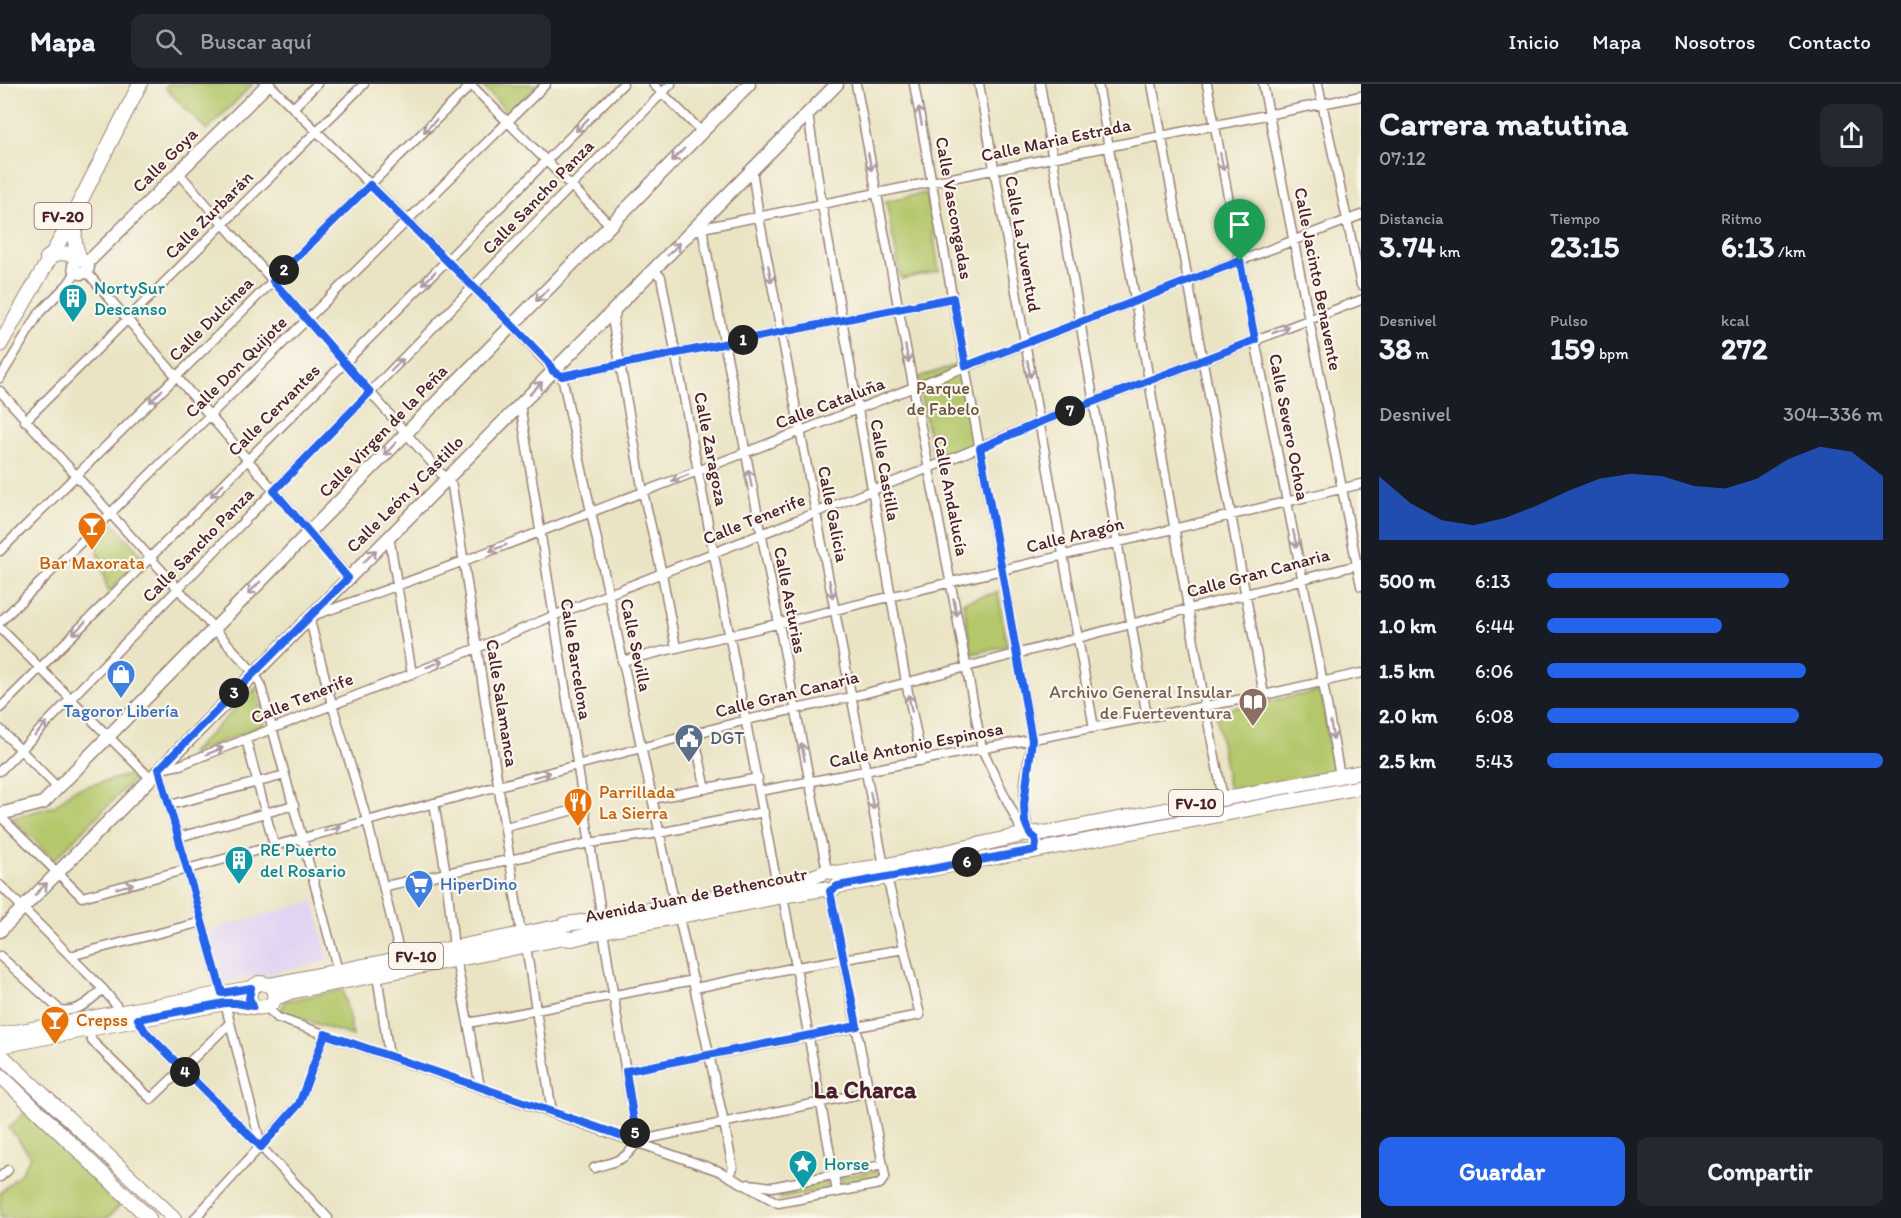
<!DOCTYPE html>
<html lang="es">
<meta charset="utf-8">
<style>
:root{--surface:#171b24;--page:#242831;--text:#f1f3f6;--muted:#9ea1a6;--line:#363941;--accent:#2563eb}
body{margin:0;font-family:Itim,sans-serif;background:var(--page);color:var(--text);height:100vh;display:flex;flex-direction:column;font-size:22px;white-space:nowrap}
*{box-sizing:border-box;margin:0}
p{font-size:20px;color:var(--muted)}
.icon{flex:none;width:33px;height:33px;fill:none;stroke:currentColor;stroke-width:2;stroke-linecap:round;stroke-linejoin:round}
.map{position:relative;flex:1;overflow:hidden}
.drawer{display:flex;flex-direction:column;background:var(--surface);width:540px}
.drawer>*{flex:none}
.pin{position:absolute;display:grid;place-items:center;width:51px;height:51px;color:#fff;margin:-62px -26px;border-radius:50% 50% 50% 0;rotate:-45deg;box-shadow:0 0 6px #0007}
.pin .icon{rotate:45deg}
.km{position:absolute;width:30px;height:30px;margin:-15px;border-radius:50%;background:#222;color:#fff;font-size:16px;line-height:30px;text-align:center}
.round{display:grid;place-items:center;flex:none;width:63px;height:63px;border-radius:12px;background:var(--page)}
.head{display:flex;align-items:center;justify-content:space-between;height:102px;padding:0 18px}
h1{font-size:33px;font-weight:700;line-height:45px}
.figures{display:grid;grid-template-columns:repeat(3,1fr);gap:9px;height:102px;padding:6px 18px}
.figures div{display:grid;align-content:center}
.figures b{font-size:30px;font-weight:700}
.figures small{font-size:16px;font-weight:400}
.figures p{font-size:16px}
.chart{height:168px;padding:12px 18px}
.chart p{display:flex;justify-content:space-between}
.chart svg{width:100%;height:108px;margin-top:6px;fill:var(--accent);opacity:.7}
.primary-button{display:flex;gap:12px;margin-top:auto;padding:12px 18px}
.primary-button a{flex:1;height:69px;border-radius:12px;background:var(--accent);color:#fff;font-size:24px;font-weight:700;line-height:69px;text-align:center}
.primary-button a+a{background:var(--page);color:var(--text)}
ul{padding:0 18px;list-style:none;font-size:20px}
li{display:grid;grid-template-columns:96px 72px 1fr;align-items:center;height:45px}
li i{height:15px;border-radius:8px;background:var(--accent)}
header{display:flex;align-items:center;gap:36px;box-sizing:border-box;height:84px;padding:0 30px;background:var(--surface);border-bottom:2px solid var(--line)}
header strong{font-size:28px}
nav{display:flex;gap:33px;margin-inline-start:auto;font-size:21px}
.search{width:420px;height:54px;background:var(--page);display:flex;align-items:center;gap:15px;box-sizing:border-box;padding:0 21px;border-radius:12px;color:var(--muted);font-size:22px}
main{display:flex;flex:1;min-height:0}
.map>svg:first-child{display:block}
.built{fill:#e1d4f3}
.green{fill:#b4c76b;stroke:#7f734b;stroke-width:1.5}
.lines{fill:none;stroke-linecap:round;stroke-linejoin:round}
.street-casing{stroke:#9a8278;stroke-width:11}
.secondary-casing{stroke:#9a8278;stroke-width:15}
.primary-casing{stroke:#9a8278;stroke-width:16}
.street{stroke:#fff;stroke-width:8}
.secondary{stroke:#fff;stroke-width:12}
.primary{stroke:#fff;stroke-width:14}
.oneway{stroke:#ae9aa0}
.route-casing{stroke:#fff;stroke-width:12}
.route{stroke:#2563eb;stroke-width:8}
.labels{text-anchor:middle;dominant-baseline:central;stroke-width:4.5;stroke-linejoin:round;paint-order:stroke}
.shield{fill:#fbf7ec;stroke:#7f6065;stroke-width:1.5}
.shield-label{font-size:16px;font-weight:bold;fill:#4a1f2b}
.street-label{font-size:18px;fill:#4a1f2b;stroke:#fbf7ec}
.culture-label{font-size:18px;fill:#0d838f;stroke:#fbf7ec;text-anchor:start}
.park-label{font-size:18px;fill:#6a513e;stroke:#fbf7ec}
.food-label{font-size:18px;fill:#c56008;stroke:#fbf7ec;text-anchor:start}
.education-label{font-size:18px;fill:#785e54;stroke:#fbf7ec;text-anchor:end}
.shop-label{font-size:18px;fill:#366cbe;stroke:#fbf7ec}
.service-label{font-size:18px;fill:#4e5e75;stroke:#fbf7ec;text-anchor:start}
.district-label{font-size:24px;font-weight:bold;fill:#4a1f2b;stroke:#fbf7ec}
</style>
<header>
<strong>Mapa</strong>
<div class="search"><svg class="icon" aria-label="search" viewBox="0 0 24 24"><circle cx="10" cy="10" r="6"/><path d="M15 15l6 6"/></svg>Buscar aquí</div>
<nav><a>Inicio</a><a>Mapa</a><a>Nosotros</a><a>Contacto</a></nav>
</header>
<main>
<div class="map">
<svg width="1361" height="1134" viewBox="0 0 1361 1134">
<rect width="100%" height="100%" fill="#fbf7ec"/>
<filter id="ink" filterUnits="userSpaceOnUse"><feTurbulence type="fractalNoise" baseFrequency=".0167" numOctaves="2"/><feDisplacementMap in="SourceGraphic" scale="12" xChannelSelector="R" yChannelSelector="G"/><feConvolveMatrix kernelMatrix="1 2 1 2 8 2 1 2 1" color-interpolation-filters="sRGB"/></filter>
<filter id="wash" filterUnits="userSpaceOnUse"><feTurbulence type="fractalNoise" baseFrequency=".008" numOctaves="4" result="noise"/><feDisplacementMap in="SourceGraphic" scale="24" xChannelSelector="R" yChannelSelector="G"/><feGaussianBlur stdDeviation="1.35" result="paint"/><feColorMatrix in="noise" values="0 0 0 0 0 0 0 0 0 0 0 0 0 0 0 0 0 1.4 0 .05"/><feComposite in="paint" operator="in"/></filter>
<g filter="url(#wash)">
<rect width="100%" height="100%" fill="#eae4c4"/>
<path class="built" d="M314,817L329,877L224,898L210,846Z"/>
<path class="green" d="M168,0H253L207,46L165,4Z
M481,0H538L509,30Z
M924,109L928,113L939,187L901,195L886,117Z
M959,280L974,361L934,377L917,294Z
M112,438L143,473L108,508L95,457L92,456Z
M998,508L1007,562L972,570L963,518Z
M256,604L265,640L189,671Z
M1321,607L1334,688L1229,708L1216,627Z
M136,689L138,691L54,776L12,734L55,722L73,706Z
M343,906L353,952L281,928L285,917Z
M25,1028L120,1121L108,1134H0V1109L21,1089L31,1072L9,1044Z
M877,1086L878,1095L843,1102L841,1093Z
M827,1097L828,1105L780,1115L777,1106Z"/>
</g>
<g filter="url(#ink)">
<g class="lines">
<g class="street-casing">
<path id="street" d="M269,0L512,241L556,289
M470,0L610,141
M653,0L702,48
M856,0L982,665L1019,741L1021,752
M914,0L1032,655C1027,686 1018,722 1030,750
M979,0L1094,644
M1040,0L1147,633
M1098,0L1205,622L1223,714
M1152,0L1264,611
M1207,0L1255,256L1323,599L1340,692
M1263,0L1361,502
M1318,0L1361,201
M293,24L317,0
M808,30L822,121L906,598L922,677
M752,85L759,133L884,782
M178,88L452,402L521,849
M702,144L827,787
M695,147L702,144C922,100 1141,56 1361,12
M653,186L661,193L777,801
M86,187L348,493
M617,223L613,240L643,408L662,490L676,564
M562,292L673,812L680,823
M562,292L953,214
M0,294L40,228L68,200L76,188
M0,307L254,589L260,599L338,887
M520,320L602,835
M25,337L364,0
M389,452L412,590
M0,467L471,1
M0,538L546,0
M0,544L150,694
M622,577L1361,400
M0,624L623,0
M0,645L57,703
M694,650L706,705
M246,655L274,761
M0,687L671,0
M760,707L1264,611L1361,589
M652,715L758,694
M434,719L446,790L454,864L480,1003
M170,721L285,691
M0,732L82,813L746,636L851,613L1361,480
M505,743L583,724
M179,753L294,721
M0,801L103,905L116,921L115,929
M385,802L589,759L659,749L764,728
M783,812L837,1108
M675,831L679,833L724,1039L733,1084L730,1092
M603,847L637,1057
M526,862L552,1028
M0,872L60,926C78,929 91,916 103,905
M70,872L202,838
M401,875L367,736L332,620L309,533C422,494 532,451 643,408C883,316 1121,221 1361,131
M377,890L389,972
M695,904L797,883L904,865
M222,909L159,685L180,681L477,564L553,532L929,384L1040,338L1361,216
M225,919L261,1062
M267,924L278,934L719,1087L778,1119L880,1100L885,1093L883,1081L830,807
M138,935L145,947L261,1063L328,1134
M468,939L694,896
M88,945L92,957L151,1015L230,939
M625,987L920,931L887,793
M637,1057L869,1008
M594,1084C614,1077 627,1077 637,1057
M0,1093L8,1086
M749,1100L772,1103L883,1081
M195,1134L299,1020L325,950"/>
</g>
<g class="secondary-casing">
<path id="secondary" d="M74 182a7 7 0 1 1 14 0a7 7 0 1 1-14 0Z
M87,179L268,0
M0,730L43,719L749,0
M0,847L837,0"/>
</g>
<g class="primary-casing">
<path id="primary" d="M79,134C72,149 74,160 80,175
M47,174L59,169L71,170
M0,261L63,151L140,0
M269,901L562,842L565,840C617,834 668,821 720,812C754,805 796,802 827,787L835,789L884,782L1026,750L1051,748L1361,688
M275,914L290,908L564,854L572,855L603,847L783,812L823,805L830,807L838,802L1023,768H1029L1361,703
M0,951L251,904
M0,962L225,919C241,919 263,930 273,918C277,907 271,899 259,899L251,904L249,914L253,922
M0,970L174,1134
M0,991L149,1134"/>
</g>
<use href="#street" class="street"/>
<use href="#secondary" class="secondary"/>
<use href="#primary" class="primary"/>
</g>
<defs><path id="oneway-shaft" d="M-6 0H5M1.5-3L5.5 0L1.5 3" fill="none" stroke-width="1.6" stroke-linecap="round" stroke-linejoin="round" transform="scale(1.5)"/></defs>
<g class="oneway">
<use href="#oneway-shaft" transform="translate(920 32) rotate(-101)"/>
<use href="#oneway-shaft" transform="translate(582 41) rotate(135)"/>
<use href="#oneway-shaft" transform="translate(430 42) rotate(135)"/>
<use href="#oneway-shaft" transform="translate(678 71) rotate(134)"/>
<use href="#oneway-shaft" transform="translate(870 78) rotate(79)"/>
<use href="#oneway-shaft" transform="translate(1222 78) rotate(79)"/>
<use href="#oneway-shaft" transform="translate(674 165) rotate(-45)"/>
<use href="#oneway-shaft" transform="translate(770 190) rotate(79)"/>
<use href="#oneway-shaft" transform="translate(429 194) rotate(135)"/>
<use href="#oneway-shaft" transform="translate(542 211) rotate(134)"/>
<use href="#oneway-shaft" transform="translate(1281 246) rotate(-21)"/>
<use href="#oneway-shaft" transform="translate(907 270) rotate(79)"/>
<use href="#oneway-shaft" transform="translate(397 281) rotate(-46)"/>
<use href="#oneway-shaft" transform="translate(1029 285) rotate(79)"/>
<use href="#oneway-shaft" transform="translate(536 304) rotate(-45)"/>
<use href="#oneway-shaft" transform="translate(156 312) rotate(135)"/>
<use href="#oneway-shaft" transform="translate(390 365) rotate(134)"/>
<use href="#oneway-shaft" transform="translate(680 394) rotate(159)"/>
<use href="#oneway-shaft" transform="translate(750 394) rotate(-101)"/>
<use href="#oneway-shaft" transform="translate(217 406) rotate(135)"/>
<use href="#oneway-shaft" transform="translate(1295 455) rotate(78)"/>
<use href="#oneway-shaft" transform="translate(498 464) rotate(159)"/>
<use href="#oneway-shaft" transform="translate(370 472) rotate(-45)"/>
<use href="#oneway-shaft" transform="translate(254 504) rotate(134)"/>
<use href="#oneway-shaft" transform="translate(831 505) rotate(79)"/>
<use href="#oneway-shaft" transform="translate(955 523) rotate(80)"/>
<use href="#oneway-shaft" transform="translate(79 544) rotate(135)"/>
<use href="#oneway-shaft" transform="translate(435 580) rotate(-21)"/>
<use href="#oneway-shaft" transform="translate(910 619) rotate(-102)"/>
<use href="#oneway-shaft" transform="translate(41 645) rotate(-46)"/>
<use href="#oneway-shaft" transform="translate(1332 647) rotate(80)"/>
<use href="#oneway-shaft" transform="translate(215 667) rotate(-22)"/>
<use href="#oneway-shaft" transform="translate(803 668) rotate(-101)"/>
<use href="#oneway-shaft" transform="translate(542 691) rotate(-15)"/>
<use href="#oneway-shaft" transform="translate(872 717) rotate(79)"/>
<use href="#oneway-shaft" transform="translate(333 745) rotate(-15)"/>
<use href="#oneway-shaft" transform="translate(125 802) rotate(-15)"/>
<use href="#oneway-shaft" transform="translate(41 805) rotate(-45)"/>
</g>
</g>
<g class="lines" filter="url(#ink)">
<g class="route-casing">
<path id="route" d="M370,101L512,241L548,278L553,287L562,292L953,214L966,282L1240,177L1255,256L1040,338L980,364L1032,656L1024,720L1025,738L1030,750L1035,754L1036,759L1035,766L838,802L830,807L857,942L626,987L637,1057L325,950L299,1020L261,1063L145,947L138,935L225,919H236L253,922L249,914L251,904L222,909L159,685L348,494L274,407L370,308L273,197Z"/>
</g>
<use href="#route" class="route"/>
</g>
<defs>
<g id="building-pin" transform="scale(1.5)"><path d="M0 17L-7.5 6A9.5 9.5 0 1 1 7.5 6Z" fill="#0f9aa8" stroke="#fbf7ec"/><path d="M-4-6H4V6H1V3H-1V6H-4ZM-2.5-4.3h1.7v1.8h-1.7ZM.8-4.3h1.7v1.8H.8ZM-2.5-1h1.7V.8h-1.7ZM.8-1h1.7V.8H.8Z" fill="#fff"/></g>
<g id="bar-pin" transform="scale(1.5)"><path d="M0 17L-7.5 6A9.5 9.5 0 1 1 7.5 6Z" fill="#e8710a" stroke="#fbf7ec"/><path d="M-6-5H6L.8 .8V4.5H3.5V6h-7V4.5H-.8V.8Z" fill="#fff"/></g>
<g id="shop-pin" transform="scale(1.5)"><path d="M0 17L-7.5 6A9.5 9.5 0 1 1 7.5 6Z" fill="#3f7fe0" stroke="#fbf7ec"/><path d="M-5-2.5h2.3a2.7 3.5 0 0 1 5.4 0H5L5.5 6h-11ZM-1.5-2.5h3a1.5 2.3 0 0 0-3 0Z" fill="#fff"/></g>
<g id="library-pin" transform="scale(1.5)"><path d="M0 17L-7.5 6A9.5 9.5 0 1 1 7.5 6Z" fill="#8d6e63" stroke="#fbf7ec"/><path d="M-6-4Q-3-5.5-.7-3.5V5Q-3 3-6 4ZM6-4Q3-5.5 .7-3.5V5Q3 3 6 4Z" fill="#fff"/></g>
<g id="civic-pin" transform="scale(1.5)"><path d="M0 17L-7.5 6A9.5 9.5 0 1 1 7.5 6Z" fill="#5c6f8a" stroke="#fbf7ec"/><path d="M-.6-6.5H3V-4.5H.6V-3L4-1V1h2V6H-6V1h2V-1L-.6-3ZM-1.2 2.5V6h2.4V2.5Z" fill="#fff"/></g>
<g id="restaurant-pin" transform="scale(1.5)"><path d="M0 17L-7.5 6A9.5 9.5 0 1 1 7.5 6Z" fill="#e8710a" stroke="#fbf7ec"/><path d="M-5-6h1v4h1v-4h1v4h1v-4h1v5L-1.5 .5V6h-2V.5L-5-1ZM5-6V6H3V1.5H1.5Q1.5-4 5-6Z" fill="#fff"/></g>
<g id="supermarket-pin" transform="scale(1.5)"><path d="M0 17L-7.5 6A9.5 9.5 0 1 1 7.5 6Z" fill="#3f7fe0" stroke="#fbf7ec"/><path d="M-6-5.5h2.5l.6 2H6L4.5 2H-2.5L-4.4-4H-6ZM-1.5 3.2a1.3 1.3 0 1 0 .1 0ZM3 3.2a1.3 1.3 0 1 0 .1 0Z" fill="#fff"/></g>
<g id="sight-pin" transform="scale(1.5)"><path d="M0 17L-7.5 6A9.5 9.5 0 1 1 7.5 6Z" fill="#0f9aa8" stroke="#fbf7ec"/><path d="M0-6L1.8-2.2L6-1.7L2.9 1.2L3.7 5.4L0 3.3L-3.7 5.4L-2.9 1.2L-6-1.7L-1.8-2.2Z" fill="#fff"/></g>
</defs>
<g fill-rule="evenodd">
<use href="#building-pin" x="73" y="214"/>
<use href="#bar-pin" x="92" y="442"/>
<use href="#shop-pin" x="121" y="590"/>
<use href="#library-pin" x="1253" y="618"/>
<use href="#civic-pin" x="689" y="654"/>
<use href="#restaurant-pin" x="578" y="718"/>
<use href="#building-pin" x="239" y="776"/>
<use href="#supermarket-pin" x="419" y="800"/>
<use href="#bar-pin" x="55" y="936"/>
<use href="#sight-pin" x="803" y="1080"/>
</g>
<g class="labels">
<g class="shield">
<rect x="34.5" y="119" width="57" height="26" rx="4.5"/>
<rect x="1169" y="706" width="54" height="26" rx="4.5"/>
<rect x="389" y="859" width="54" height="26" rx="4.5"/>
</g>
<g class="shield-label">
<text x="63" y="132">FV-20</text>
<text x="1196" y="719">FV-10</text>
<text x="416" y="872">FV-10</text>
</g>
<g class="street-label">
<text transform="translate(1056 56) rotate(-12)">Calle Maria Estrada</text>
<text transform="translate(165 76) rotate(-45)">Calle Goya</text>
<text transform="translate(538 113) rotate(-46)">Calle Sancho Panza</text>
<text transform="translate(954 124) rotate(80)">Calle Vascongadas</text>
<text transform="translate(209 131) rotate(-45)">Calle Zurbarán</text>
<text transform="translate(1023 160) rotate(80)">Calle La Juventud</text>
<text transform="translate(1318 195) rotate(79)">Calle Jacinto Benavente</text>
<text transform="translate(211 235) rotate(-45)">Calle Dulcinea</text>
<text transform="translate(236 283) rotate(-45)">Calle Don Quijote</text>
<text transform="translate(830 319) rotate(-21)">Calle Cataluña</text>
<text transform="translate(274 326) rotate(-45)">Calle Cervantes</text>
<text transform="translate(1289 343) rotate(79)">Calle Severo Ochoa</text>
<text transform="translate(383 347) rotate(-46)">Calle Virgen de la Peña</text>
<text transform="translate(711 365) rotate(79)">Calle Zaragoza</text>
<text transform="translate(885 386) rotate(80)">Calle Castilla</text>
<text transform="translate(405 410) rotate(-45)">Calle León y Castillo</text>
<text transform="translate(951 412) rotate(79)">Calle Andalucía</text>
<text transform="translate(833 430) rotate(79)">Calle Galicia</text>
<text transform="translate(754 435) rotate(-22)">Calle Tenerife</text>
<text transform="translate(1075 451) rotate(-14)">Calle Aragón</text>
<text transform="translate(198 461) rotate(-46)">Calle Sancho Panza</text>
<text transform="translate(1258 489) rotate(-15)">Calle Gran Canaria</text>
<text transform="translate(790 516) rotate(79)">Calle Asturias</text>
<text transform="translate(636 561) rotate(78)">Calle Sevilla</text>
<text transform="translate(576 575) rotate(81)">Calle Barcelona</text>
<text transform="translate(787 610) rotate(-14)">Calle Gran Canaria</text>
<text transform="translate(302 614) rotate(-22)">Calle Tenerife</text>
<text transform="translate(502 619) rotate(81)">Calle Salamanca</text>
<text transform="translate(916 661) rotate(-11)">Calle Antonio Espinosa</text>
<text transform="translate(696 811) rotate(-11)">Avenida Juan de Bethencoutr</text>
</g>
<g class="culture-label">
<text x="94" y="204">NortySur<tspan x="94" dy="21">Descanso</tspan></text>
<text x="260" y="766">RE Puerto<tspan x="260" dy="21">del Rosario</tspan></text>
<text x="824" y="1080">Horse</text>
</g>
<g class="park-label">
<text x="943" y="304">Parque<tspan x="943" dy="21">de Fabelo</tspan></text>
</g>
<g class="food-label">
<text x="92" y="479" text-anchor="middle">Bar Maxorata</text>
<text x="599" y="708">Parrillada<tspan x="599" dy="21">La Sierra</tspan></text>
<text x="76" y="936">Crepss</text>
</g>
<g class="education-label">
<text x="1232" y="608">Archivo General Insular<tspan x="1232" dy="21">de Fuerteventura</tspan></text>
</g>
<g class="shop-label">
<text x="121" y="627">Tagoror Libería</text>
<text x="440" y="800" text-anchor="start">HiperDino</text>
</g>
<g class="service-label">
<text x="710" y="654">DGT</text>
</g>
<g class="district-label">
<text x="865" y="1005">La Charca</text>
</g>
</g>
</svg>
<div class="pin" style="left:1240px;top:177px;background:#1e9e55"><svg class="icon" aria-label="arrive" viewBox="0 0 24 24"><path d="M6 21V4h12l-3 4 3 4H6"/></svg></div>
<b class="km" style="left:743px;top:256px">1</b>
<b class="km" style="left:284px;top:186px">2</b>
<b class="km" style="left:234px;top:609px">3</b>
<b class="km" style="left:185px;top:988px">4</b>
<b class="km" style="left:635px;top:1049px">5</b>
<b class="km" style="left:967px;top:778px">6</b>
<b class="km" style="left:1070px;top:327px">7</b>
</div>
<section class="drawer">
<div class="head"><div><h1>Carrera matutina</h1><p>07:12</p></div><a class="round"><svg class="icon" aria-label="share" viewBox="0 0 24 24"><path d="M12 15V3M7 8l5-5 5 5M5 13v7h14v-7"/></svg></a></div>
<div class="figures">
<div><p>Distancia</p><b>3.74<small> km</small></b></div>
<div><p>Tiempo</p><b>23:15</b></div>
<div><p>Ritmo</p><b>6:13<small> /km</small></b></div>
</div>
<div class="figures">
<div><p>Desnivel</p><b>38<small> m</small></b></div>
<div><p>Pulso</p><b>159<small> bpm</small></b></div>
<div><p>kcal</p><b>272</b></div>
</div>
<div class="chart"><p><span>Desnivel</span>304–336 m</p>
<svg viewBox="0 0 160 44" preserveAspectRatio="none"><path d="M0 44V18L10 29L20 36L30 38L40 35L50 30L60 24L70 19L80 17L90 18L100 22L110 23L120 19L130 11L140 6L150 8L160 18V44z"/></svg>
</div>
<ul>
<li><b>500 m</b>6:13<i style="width:72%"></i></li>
<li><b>1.0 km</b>6:44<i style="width:52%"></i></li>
<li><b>1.5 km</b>6:06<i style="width:77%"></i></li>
<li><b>2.0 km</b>6:08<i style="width:75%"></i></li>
<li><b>2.5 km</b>5:43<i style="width:100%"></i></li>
</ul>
<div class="primary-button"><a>Guardar</a><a>Compartir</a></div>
</section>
</main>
